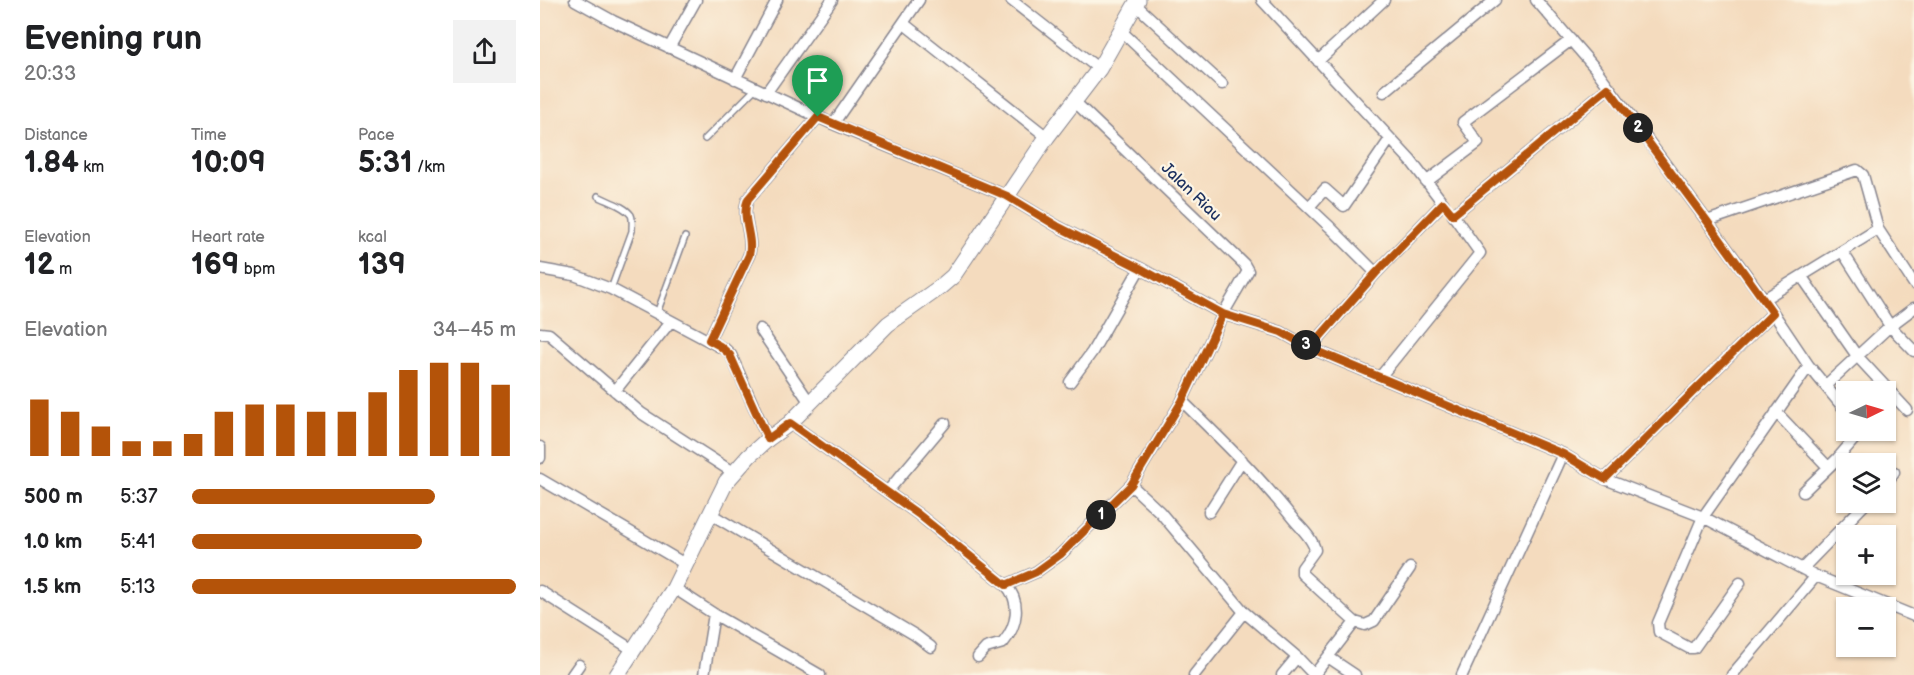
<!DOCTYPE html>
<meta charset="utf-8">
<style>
:root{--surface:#fff;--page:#f2f2f2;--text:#202124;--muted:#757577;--accent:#b45309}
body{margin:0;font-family:"Balsamiq Sans",sans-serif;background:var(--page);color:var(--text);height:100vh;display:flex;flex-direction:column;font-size:22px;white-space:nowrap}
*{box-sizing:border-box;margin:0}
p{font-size:20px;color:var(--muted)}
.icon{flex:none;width:33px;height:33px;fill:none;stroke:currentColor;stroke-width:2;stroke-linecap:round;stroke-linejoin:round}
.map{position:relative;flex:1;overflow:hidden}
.side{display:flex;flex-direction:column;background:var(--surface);width:540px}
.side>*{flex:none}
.needle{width:39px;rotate:85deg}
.buttons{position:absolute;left:1296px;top:381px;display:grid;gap:12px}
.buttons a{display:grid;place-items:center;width:60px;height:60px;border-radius:0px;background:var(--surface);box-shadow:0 2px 4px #0004;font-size:30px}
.pin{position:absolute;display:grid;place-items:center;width:51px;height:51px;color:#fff;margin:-62px -26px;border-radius:50% 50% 50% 0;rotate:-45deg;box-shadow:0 0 6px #0007}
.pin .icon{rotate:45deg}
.km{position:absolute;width:30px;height:30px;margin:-15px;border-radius:50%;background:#222;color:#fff;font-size:16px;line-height:30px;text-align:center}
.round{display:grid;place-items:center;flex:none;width:63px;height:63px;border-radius:0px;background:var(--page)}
.headline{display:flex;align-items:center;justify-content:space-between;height:102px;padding:0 24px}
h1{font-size:33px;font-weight:600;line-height:45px}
.metrics{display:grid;grid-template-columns:repeat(3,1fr);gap:9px;height:102px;padding:6px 24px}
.metrics div{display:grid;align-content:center}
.metrics b{font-size:30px;font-weight:600}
.metrics small{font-size:16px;font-weight:400}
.metrics p{font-size:16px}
.chart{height:168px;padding:12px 24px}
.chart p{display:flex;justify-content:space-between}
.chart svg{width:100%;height:108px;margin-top:6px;stroke:var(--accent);stroke-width:6}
ul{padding:0 24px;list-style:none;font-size:20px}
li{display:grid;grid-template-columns:96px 72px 1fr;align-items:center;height:45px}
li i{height:15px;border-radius:8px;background:var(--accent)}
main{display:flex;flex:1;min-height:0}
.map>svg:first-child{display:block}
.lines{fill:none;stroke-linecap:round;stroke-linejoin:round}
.lane-casing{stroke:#88858e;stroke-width:8}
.street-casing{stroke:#88858e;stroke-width:13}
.secondary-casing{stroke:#88858e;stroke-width:17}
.lane{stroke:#fff;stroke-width:5}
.street{stroke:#fff;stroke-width:10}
.secondary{stroke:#fff;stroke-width:15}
.route-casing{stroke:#fff;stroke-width:12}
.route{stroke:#b45309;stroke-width:8}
.labels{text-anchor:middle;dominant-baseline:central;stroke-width:4.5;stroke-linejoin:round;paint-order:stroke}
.street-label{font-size:16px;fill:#1b2f5e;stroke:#fcf5e5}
</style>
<main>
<section class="side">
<div class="headline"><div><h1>Evening run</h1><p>20:33</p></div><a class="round"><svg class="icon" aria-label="share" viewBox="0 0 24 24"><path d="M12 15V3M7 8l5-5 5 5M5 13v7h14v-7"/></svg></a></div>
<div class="metrics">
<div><p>Distance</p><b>1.84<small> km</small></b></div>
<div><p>Time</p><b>10:09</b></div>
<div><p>Pace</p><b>5:31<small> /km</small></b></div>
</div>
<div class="metrics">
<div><p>Elevation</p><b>12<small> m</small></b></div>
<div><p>Heart rate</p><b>169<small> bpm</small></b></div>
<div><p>kcal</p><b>139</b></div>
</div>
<div class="chart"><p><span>Elevation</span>34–45 m</p>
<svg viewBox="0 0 160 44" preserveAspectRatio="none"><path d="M5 44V21M15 44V26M25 44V32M35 44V38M45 44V38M55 44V35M65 44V26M75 44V23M85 44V23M95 44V26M105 44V26M115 44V18M125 44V9M135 44V6M145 44V6M155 44V15"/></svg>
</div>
<ul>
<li><b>500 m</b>5:37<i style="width:75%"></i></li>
<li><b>1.0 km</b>5:41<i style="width:71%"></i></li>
<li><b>1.5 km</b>5:13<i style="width:100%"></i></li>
</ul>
</section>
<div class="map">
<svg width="1374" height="675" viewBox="0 0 1374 675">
<rect width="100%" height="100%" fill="#fcf5e5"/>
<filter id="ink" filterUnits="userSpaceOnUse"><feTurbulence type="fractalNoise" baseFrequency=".0167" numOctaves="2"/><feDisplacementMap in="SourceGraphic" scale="12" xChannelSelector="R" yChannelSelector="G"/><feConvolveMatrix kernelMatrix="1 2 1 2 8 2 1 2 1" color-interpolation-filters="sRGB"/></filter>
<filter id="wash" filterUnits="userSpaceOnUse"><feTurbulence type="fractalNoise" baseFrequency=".008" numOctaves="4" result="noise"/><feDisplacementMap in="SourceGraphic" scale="24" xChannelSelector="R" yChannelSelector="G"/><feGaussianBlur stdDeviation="1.35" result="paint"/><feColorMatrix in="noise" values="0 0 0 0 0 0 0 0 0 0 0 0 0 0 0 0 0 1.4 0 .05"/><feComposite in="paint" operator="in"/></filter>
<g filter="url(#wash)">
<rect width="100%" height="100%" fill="#f4dbbe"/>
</g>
<g filter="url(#ink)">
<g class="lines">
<g class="lane-casing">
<path id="lane" d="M165,139L216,88
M58,196C67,201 85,206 91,215C93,219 92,226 92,231L71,289
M117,313L145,237"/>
</g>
<g class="street-casing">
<path id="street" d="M35,0L73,21L293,124L467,196L517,226L600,268L683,314L741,332L770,348L1023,454L1065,479L1163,517L1276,576L1374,616
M471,0L559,69
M722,0L871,161L903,203L836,273L770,348
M996,0L1055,68L1224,299L1269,366L1306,411
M596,5L682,84
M363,23L507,137
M582,32L790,227L836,273
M129,48L156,0
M778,61L844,0
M195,79L237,0
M844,92L955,0
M226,93L292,0
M293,124L379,0
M886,182L938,143L923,122L1031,40
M769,207L785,189L804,206L850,139
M1167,221L1317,170L1323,175L1338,229L1374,284
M1302,251L1350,326L1374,351
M0,269L34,275L71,289L186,350L191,355L228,439
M1262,277L1317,356L1367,410
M1224,299L1338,229
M220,329L270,403
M0,333L9,334L101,413L194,473
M169,340L209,255C214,236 200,217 208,199L278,117
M840,377L940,253L913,215L1068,88
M530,382L552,352L600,268
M1286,385L1350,326L1374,308
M75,391L131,321
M642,401C681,439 720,477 754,520C762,529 773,539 775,550L762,568V574L815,622
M1236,412L1288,467
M250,423L378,514L466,585L496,572L521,554L591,485L642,401L683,314L708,271L704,264L535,102
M0,447V458
M0,479L145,564
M1065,479L1233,313
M1346,484L1354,472
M591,485L620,512L704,612L757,657L774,675
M347,492L405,423
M1263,492L1297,459L1322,430
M669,512L702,460
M169,513L375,635L391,647
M1262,569L1327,502
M1200,583L1154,648H1149L1119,632L1118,623L1163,517L1269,366
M134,588L174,614L280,675
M0,591L93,650
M438,657L446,648L463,643C478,625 481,602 466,585
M788,657L815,675
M32,675L39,665
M164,675L174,614
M654,675L704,612
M742,675L757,657
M774,675L815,622L825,625L834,621L870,568
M922,675L1023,454
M1192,675L1276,576"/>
</g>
<g class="secondary-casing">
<path id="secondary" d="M77,675L134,588L186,482L209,456L228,439L250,423L348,324L399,288L413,276L507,137L559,69L598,0"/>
</g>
<use href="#lane" class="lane"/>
<use href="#street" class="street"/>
<use href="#secondary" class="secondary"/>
</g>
</g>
<g class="lines" filter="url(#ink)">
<g class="route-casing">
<path id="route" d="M278,117L208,199C200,217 214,236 209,255L169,340L180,346L190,355L228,439L250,423L378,514L466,585L496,572L521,554L591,485L642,401L683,314L741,332L770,348L836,273L903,203L913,215L1068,88L1167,221L1233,313L1065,479L1023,454L770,348L741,332L683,314L600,268L517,226L467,196L278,117"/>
</g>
<use href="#route" class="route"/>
</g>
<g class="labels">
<g class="street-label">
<text transform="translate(651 192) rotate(44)">Jalan Riau</text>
</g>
</g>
</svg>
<div class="buttons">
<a><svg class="needle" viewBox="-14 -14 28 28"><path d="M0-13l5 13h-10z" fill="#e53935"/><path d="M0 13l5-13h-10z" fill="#757577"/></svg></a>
<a><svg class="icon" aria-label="layers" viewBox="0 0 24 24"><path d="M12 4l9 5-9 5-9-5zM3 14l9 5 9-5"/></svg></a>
<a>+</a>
<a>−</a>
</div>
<div class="pin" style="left:278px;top:117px;background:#1e9e55"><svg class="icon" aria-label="arrive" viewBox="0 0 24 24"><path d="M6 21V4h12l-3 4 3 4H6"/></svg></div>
<b class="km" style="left:561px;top:515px">1</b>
<b class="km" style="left:1098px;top:128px">2</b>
<b class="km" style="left:766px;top:345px">3</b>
</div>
</main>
